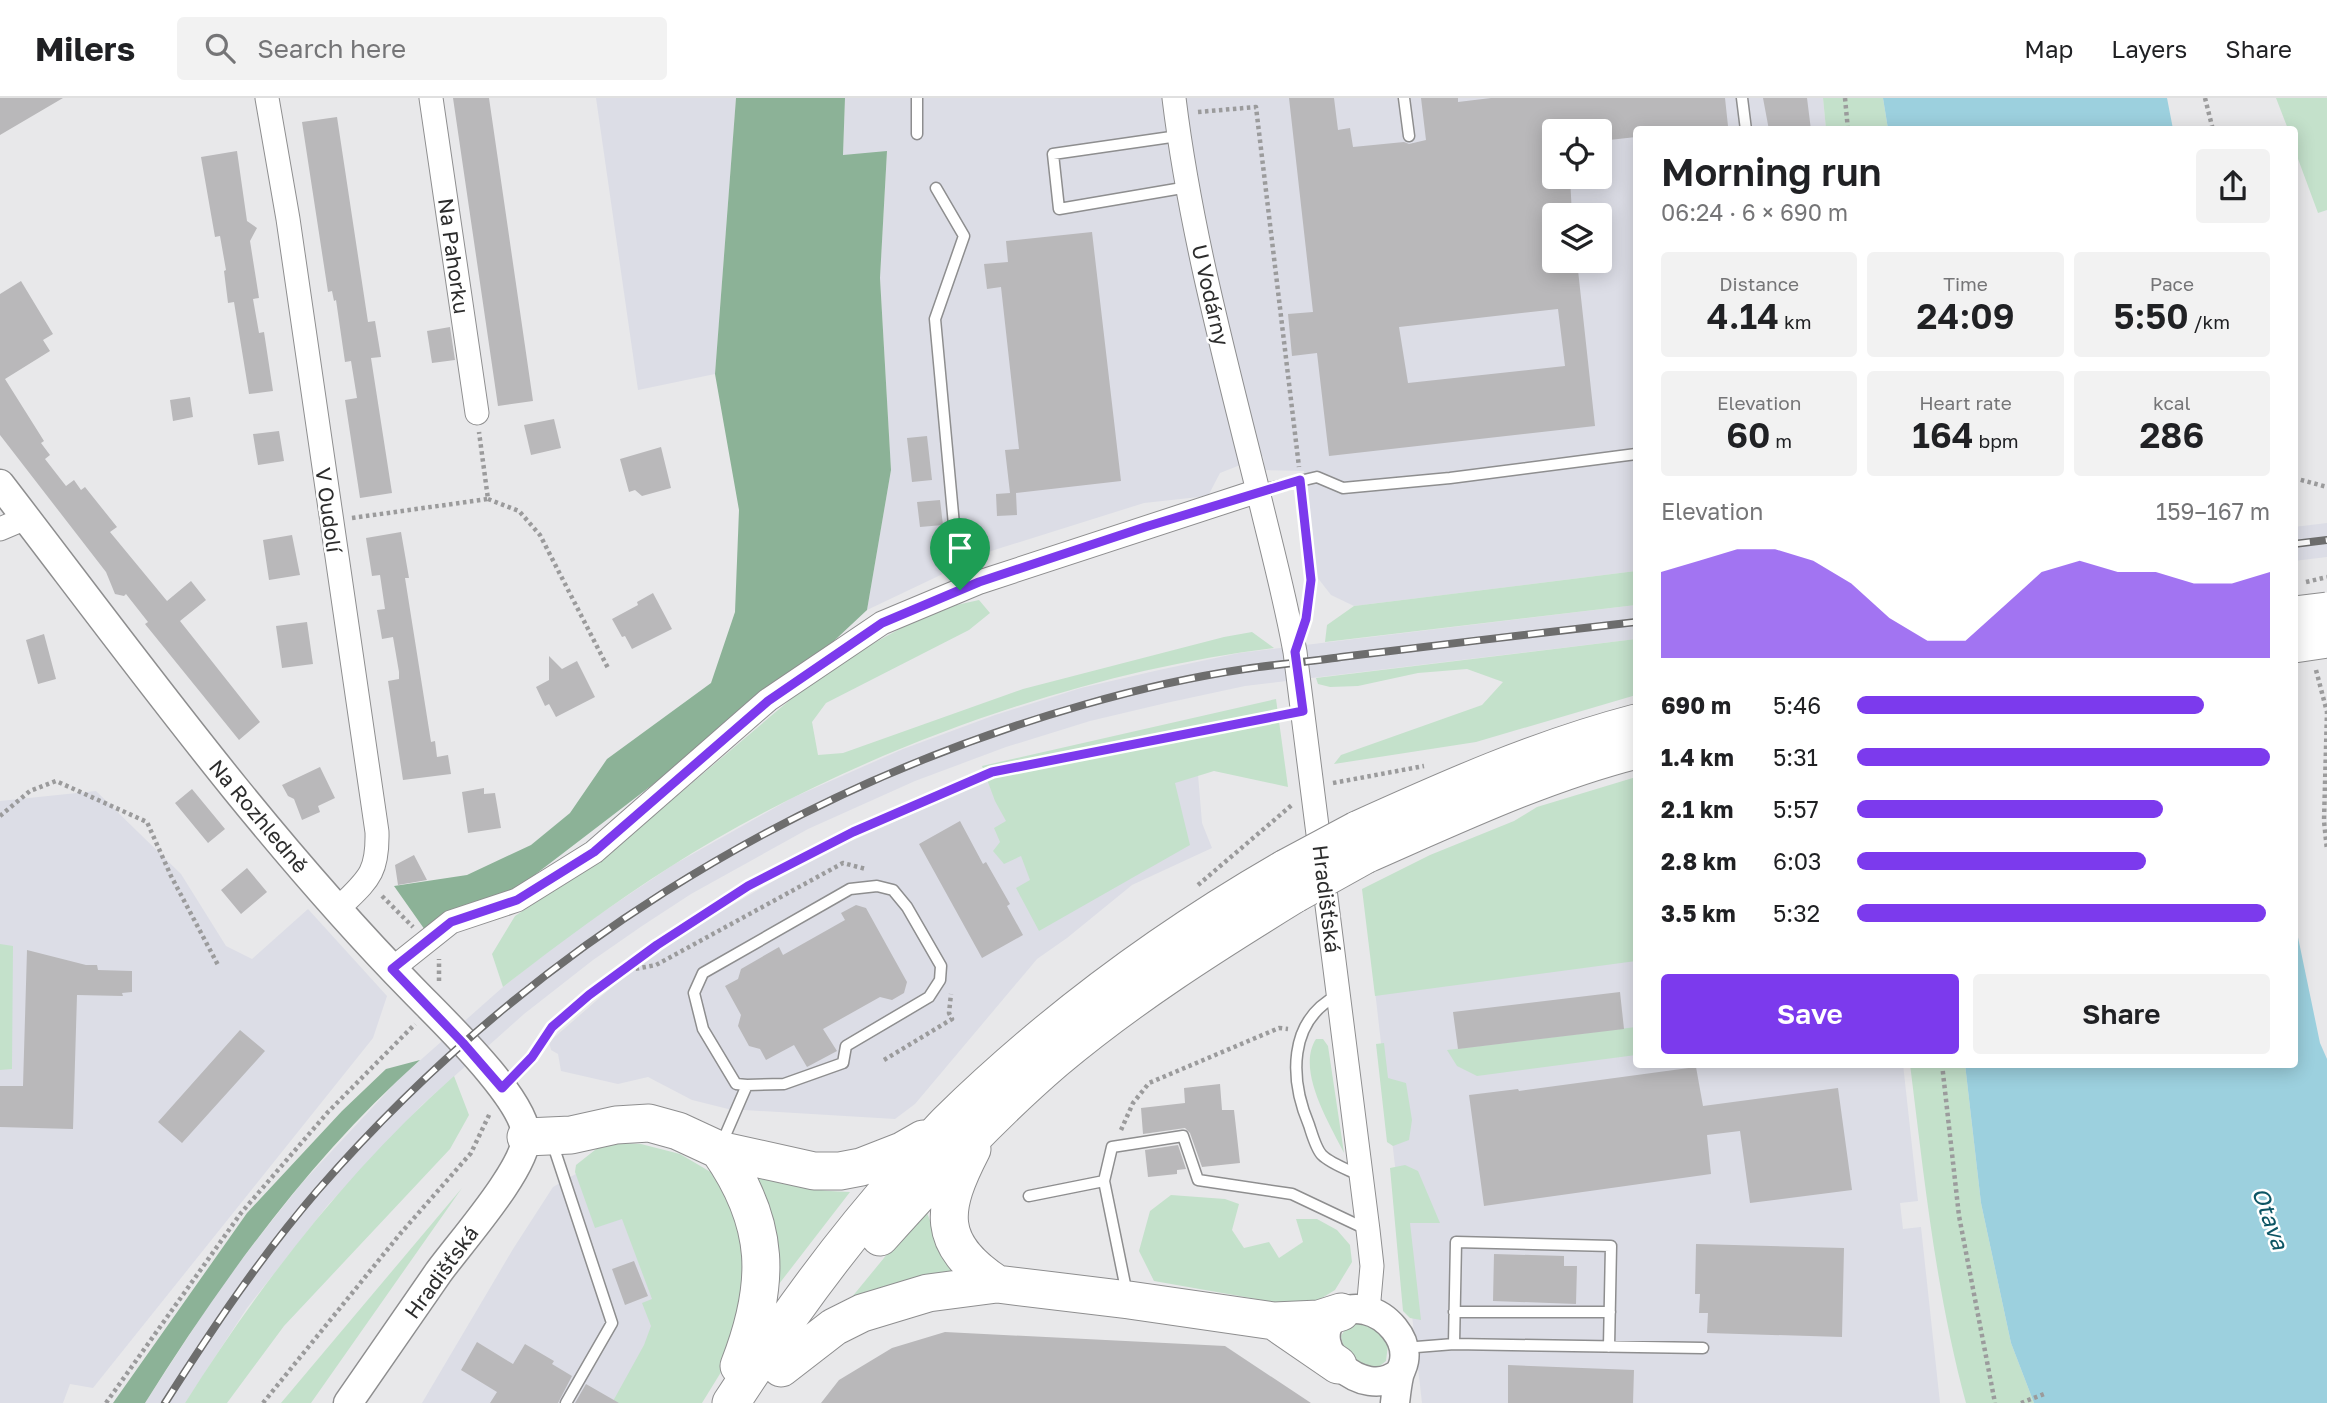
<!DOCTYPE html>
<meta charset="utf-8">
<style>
:root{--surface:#fff;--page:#f2f2f2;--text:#202124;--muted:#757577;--line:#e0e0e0;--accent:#7c3aed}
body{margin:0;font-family:"Golos Text",sans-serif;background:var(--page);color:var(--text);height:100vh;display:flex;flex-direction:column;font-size:26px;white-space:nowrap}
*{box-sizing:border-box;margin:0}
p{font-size:23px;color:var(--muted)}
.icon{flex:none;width:38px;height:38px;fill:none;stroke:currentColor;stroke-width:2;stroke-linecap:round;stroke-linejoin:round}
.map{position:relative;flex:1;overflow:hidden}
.drawer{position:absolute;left:1633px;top:28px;width:665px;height:942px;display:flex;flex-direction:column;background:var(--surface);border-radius:7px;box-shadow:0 4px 18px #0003}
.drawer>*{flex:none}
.controls{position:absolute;left:1542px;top:21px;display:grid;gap:14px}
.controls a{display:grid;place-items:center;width:70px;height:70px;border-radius:7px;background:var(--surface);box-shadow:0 4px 18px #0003;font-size:35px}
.pin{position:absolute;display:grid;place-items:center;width:60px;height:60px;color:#fff;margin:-72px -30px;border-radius:50% 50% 50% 0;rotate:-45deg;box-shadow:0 0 7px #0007}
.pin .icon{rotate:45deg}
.round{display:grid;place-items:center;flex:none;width:74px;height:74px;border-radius:7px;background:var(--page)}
.overview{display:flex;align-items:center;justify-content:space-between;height:119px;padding:0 28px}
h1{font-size:38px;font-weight:600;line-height:52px}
.metrics{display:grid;grid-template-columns:repeat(3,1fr);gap:10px;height:119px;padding:7px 28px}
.metrics div{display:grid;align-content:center;border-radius:7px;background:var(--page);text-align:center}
.metrics b{font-size:35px;font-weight:600}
.metrics small{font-size:19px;font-weight:400}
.metrics p{font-size:19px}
.chart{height:196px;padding:14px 28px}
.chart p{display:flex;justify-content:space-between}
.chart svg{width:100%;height:126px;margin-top:7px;fill:var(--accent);opacity:.7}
.primary-button{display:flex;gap:14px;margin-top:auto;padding:14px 28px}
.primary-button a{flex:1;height:80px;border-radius:7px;background:var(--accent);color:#fff;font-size:28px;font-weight:600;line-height:80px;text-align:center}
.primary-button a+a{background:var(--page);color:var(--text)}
ul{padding:0 28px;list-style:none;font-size:23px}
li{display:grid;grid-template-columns:112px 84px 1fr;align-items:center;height:52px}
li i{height:18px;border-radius:9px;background:var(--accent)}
header{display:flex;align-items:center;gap:42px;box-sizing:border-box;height:98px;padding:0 35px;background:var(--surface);border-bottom:2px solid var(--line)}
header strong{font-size:33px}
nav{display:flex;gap:38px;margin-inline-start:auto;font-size:24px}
.search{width:490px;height:63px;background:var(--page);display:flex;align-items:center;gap:18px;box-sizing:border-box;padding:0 24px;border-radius:7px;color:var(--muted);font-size:26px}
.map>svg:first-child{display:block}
.built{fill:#dcdde6;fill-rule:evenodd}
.green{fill:#c4e1cb}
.forest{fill:#8cb297}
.water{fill:#9cd0de}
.building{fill:#b9b8ba;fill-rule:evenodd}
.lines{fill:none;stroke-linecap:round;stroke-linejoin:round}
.service-casing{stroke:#8e8e8f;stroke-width:13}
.minor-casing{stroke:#8e8e8f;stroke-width:25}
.tertiary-casing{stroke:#8e8e8f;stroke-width:31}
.trunk-casing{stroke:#8e8e8f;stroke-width:39}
.path{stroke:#9b9b9c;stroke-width:4.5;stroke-dasharray:3.5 3.5;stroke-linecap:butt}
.service{stroke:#fff;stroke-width:10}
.minor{stroke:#fff;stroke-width:23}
.tertiary{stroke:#fff;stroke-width:28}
.trunk{stroke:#fff;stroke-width:37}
.rail-casing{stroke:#6d6d6d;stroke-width:8}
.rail{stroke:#fff;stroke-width:5;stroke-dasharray:16;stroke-linecap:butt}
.trunk-bridge-casing{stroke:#8e8e8f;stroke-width:39;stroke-linecap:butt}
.trunk-bridge{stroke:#fff;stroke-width:37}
.route-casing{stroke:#fff;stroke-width:14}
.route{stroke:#7c3aed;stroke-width:9}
.labels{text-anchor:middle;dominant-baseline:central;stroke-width:5;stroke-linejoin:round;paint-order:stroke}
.street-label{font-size:21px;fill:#2c2c2c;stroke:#fff}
.water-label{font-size:23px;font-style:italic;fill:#0d5564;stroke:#fff}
</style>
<header>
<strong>Milers</strong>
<div class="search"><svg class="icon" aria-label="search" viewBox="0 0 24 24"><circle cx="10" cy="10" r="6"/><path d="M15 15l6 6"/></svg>Search here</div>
<nav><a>Map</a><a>Layers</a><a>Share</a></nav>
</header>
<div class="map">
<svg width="2327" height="1305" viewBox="0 0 2327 1305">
<rect width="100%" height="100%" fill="#e8e8ea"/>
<path class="built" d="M596,0H736L715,276L638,292Z
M845,0H1823L1826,31L1636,32V473L1354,508L1331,497L1317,479L1304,373L1265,372L1263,358L1220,375L1208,398L1144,405L991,453L867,512L891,372L880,180L887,54L843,57ZM1554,33H1600V79H1554ZM1554,117H1600V163H1554Z
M2327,425V459L2294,463V429Z
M1636,507V541L1245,588L1166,605L1090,623L1006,649L915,683L808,731L691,796L642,828L593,862L524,916L422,1007L328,1107L247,1210L185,1305H145L220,1190L259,1139L302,1085L398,982L503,889L573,834L673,767L792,700L903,651L995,617L1081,590L1159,572L1239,555Z
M1195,641L1202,725L1212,750L1132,787L1067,840L1037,861L915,1006L895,1021L728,1011L692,1002L648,979L618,986L561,973L558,956L551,952L549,944L620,882L698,827L813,760L993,680Z
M96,693L181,776L226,848L252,861L308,811L387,898L373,940L93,1290L70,1286L63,1305H0V703Z
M1636,718V966H1903L1918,1103L1900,1105L1903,1131L1921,1129L1940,1305H1422L1364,796Z
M649,1063L692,1305H422L513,1151L553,1089L595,1065Z"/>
<path class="green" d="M1823,0H1883L1888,31H1826Z
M2276,0H2327V112L2318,115L2294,50V32L2288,31Z
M1636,473V507L1325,544L1327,527L1354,508Z
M979,502L990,515L969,532L826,605L812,624L818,657L843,655L1023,591L1224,539L1252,534L1274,550C1070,575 843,659 670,769C612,806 557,847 503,889L492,856L515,818L606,758L791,601L865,550L934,512Z
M1636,541V597L1476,644L1334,666L1341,657L1482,607L1503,584L1467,571L1418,575L1358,588L1330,589L1318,586L1316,580Z
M1276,601L1288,689L1214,673L1175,685L1190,747L1039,833L1016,790L1030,782L1021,758L1004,766L993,753L1000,744L994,730L1006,723L995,703L982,668Z
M1636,679V863L1375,898L1362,791L1430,757L1514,723L1537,709Z
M0,846L13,848L12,971L0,972Z
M1636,929V957L1477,978L1457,968L1447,952Z
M1316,941H1323L1328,948L1344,1055C1329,1025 1296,972 1316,941Z
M1384,945L1388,980L1406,985L1412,1022L1409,1042L1393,1048L1387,1044L1376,946Z
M1910,966H1965L1981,1105L2011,1245L2034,1305H1966C1936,1195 1924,1079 1910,966Z
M454,978L469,1017L450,1051L284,1228L227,1305H185C261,1185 348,1072 454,978Z
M622,1045L641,1046L680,1056L714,1076L732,1097L749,1172L726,1266L702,1305H612L644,1247L651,1228L642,1205L652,1201L622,1121L595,1130L575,1074L576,1067L600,1048Z
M1405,1067L1418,1073L1440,1125H1410L1421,1222L1410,1220L1403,1213L1390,1070Z
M743,1070C779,1084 811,1094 850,1094L779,1186C784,1133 768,1114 743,1070Z
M462,1090L311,1305H281Z
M1171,1097L1225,1101L1239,1106L1232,1132L1244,1150L1269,1144L1279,1160L1303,1144L1296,1121H1317L1337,1132L1350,1147L1352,1164L1335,1192L1312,1206H1285L1154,1183L1139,1153L1150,1113Z
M925,1110L935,1135L966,1181L838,1216Z
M1358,1224L1377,1230L1388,1247L1386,1263L1376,1271L1346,1260L1341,1238L1346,1230Z"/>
<path class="forest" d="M736,0H845L843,57L887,53L880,180L891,372L867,512L805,570L515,792L425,832L394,788L467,777L531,747L570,715L607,661L711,585L735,514L739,412L715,276Z
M420,962C310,1060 223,1181 145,1305H113L247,1115L342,1013L386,971Z"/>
<path class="water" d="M1883,0H2167L2173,31H1888Z
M2294,820L2320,945L2327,961V1305H2034L2011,1245L1981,1105L1965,966H2294Z"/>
<path class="building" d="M0,0H63L0,37Z
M453,0H489L533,303L498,308Z
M1289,0H1334L1338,32L1350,30L1353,49L1404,44L1409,46L1426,42L1421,0H1458V4L1491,0H1725L1728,28L1702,32H1636V39L1600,43V33H1554V79H1570L1572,117H1554V163H1577L1595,328L1329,358L1317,255L1292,258L1288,216L1313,214ZM1558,211L1565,268L1408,285L1399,229Z
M1763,0H1807L1811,32H1769Z
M337,19L368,224L375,223L381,259L371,260L392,395L360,400L345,302L357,300L351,263L345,264L336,202L334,203L332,193L328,194L302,24Z
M237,53L247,123L257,130L250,143L259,200L253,201L259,235L264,234L273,293L249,296L234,204L228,205L224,173L226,172L220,138L215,139L201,59Z
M1092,134L1121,383L1016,395L1017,417L997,418L996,396L1010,395L1005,352L1019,351L1001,189L987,191L984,166L1008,164L1006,143Z
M21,183L53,236L43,242L50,253L5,281L44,343L41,345L50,357L45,361L66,388L74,382L81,392L85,389L117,429L110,434L167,503L191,483L206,502L180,523L260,624L239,642L145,526L148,524L126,496L124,498L115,496L106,474L0,337V196Z
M450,229L455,262L432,265L427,233Z
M190,299L193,319L173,323L170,302Z
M554,321L561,350L531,357L524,327Z
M279,333L284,363L258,367L253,336Z
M927,338L932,382L912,384L907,340Z
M661,349L671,390L642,398L635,392L629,394L620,361Z
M940,402L943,427L920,429L917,404Z
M401,434L409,480H405L431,644L435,643L437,659L448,657L451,676L403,682L388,583L399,581V574L393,539L382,541L377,512L385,511L380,477L372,478L366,440Z
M292,437L300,477L269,482L263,442Z
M653,495L672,531L632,551L625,538L622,539L612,521L638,507L637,504Z
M307,524L313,566L282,570L276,528Z
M44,536L56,581L38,586L26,542Z
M549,558L562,571L577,563L595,599L556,619L549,606L545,608L536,589L549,582Z
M320,669L335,700L318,708L320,714L302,722L294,701L288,698L282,687Z
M484,690V696L495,695L501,730L468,735L462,694Z
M192,691L225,731L208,745L175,705Z
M960,723L983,766L986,764L1010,806L1007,808L1023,837L982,860L919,746Z
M414,757L427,782L398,787L395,767Z
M247,770L267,794L241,816L221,792Z
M856,807L866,810L907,884L904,895L892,902L880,899L823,931L837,953L807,969L794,947L766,962L760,951L749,948L738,928L741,917L725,888L738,881L741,871L779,849L783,857L845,822L841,815Z
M27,852L86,867H97L98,872L132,873V894L122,895L123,898L77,897L73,1031L0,1029V988H23Z
M1620,894L1624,931L1458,951L1453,914Z
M240,932L265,953L182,1045L158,1024Z
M1696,969L1703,1008L1838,990L1852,1092L1750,1105L1740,1033L1707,1037L1711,1076L1484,1108L1469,997L1518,991L1519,993Z
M1220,986L1222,1012H1234L1240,1065L1202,1069L1190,1035L1185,1030L1143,1036L1141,1010L1185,1005L1184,990Z
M1178,1047L1186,1071L1177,1072V1076L1148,1079L1145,1052Z
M1696,1146L1844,1150L1842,1239L1707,1235L1708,1215H1699L1700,1196H1695Z
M1494,1156L1564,1158V1168H1577L1576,1206L1493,1203Z
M634,1163L648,1198L625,1207L612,1171Z
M945,1234L1225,1248L1311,1305H821L839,1282L892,1250Z
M477,1244L513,1266L525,1246L554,1263L552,1266L572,1278L558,1305H490L497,1294L461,1272Z
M1508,1267L1634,1272L1633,1305H1508Z
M586,1286L619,1305H575Z"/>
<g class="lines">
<g class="service-casing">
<path id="service" d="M917,0V36
M1404,0L1409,38
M1742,0L1746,32
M1178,38L1053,56L1059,111L1188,89
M936,90L964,138L935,221L960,492
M1258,393L1317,379L1343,390L1450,380L1636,356
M1338,897C1287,923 1290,982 1309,1027C1312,1036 1316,1051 1322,1057C1331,1066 1349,1072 1361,1078
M552,1044L612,1225L566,1305
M721,1047L747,987L784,986L843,965L846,948L929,899L940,882L941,868L907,809L893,792L877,788L850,791L703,875L694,895L703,931L736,986L747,987
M1029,1098L1104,1083
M1127,1196L1104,1083L1112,1049L1183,1038L1198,1082L1292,1096L1366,1131
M1454,1214H1610
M1454,1246L1456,1144L1611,1148L1609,1249
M1404,1250L1454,1246L1703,1250"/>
</g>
<g class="minor-casing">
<path id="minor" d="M267,0L288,121L377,734C378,777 367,782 338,811
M431,0L477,315
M1174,0C1190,131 1225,261 1257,389C1270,444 1285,498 1295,554L1368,1132L1372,1168L1368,1213
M0,431L26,420
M392,871L451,824L517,802L594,754L768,602L882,525L980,484L1258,393"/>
</g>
<g class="tertiary-casing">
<path id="tertiary" d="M0,386C133,559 261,737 414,893C440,920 527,1002 526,1039C526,1071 458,1147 438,1175C408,1218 378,1262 348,1305
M1395,1305C1396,1296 1397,1287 1399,1278C1400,1273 1403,1269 1404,1263C1408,1240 1387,1217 1365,1212C1355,1210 1343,1211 1335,1218C1302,1248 1364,1305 1399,1275"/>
</g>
<g class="trunk-casing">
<path id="trunk" d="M1357,732C1450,690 1537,651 1636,625
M1365,757C1454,718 1542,676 1636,652
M526,1039L571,1037L616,1027L649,1025L678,1033L719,1052L814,1073H840L861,1069L902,1053L923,1041
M972,1051C941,1111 935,1145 997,1186
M719,1052C771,1126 771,1186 739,1268
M880,1139C935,1078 992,1016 1055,962C1130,899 1212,847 1295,796
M1274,1223L1338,1267
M781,1270L834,1229L862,1215L928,1195L997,1186L1129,1202L1274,1223L1319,1221L1341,1214
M731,1305C784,1223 841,1144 906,1072C920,1056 933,1039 948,1024C1049,925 1164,840 1286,770"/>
</g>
<path class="path" d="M1845,0L1848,32
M2205,0L2213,32
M1198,14L1256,9L1299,369
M2294,380L2327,389
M1302,399L1311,482L1309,501
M488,401L519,413L540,437L608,570
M352,420L488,401L479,334
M2306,484L2327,479
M2316,572L2327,614L2324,723L2327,752
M1333,685L1424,668
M0,718L30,693L56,683L147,724L171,778L218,867
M1198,787L1293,706
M382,798L413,829
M630,867L635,871L656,867L843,765L866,771
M439,883V861
M884,962L952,921L949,915L951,896
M1942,966L1959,1118L1995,1305
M518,974L532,959L552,929L589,897L657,847L749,788L853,734L945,692L992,674L1281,617
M1121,1032L1133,1005L1149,985L1279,930L1288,931
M106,1305L241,1115L328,1014L415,926
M263,1305L400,1136L471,1055L490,1015
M2021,1305L2044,1296"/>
<use href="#service" class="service"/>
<use href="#minor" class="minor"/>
<use href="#tertiary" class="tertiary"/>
<use href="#trunk" class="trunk"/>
<g class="rail-casing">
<path id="rail" d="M2294,446L2327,442
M165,1305C212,1231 261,1158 318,1092C522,858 785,692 1083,607C1135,592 1191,579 1245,571C1277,566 1309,564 1341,559C1439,547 1538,535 1636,524"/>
</g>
<use href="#rail" class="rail"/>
<g class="trunk-bridge-casing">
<path id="trunk-bridge" d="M2294,517L2327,513
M2294,546L2327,541
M1286,770L1357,732
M1295,796L1365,757"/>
</g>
<use href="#trunk-bridge" class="trunk-bridge"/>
</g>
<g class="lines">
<g class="route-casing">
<path id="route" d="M1300,382L1311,482L1306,521L1295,554L1303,613L992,674L853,734L748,788L657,847L589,897L552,929L532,959L502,990L463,945L392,871L451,824L517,802L594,754L768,603L882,525L979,484L1145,429Z"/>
</g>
<use href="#route" class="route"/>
</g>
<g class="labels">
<g class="street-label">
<text transform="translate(454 158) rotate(82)">Na Pahorku</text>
<text transform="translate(1211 197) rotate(77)">U Vodárny</text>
<text transform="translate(329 412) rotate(82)">V Oudolí</text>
<text transform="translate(259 718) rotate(50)">Na Rozhledně</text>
<text transform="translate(1327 801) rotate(83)">Hradišťská</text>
<text transform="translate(441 1174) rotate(-54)">Hradišťská</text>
</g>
<g class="water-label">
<text transform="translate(2271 1120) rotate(70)">Otava</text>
</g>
</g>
</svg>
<div class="controls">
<a><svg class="icon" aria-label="locate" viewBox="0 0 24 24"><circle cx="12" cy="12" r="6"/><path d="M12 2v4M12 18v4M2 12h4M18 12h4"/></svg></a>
<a><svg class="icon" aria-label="layers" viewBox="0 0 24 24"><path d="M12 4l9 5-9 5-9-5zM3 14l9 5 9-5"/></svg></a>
</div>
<div class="pin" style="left:960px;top:492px;background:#1e9e55"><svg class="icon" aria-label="arrive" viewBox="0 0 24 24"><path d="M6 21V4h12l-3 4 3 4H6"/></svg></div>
<section class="drawer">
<div class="overview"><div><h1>Morning run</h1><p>06:24 · 6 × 690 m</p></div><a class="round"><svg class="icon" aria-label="share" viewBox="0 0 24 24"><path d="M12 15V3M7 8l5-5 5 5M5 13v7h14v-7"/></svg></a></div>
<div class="metrics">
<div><p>Distance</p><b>4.14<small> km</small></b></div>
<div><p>Time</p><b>24:09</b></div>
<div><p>Pace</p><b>5:50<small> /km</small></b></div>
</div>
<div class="metrics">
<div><p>Elevation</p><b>60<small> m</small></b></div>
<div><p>Heart rate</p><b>164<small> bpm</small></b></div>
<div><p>kcal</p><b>286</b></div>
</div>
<div class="chart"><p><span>Elevation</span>159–167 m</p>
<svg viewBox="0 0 160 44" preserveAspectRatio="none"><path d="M0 44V14L10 10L20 6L30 6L40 10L50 18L60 30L70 38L80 38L90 26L100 14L110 10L120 14L130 14L140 18L150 18L160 14V44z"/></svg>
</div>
<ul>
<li><b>690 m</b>5:46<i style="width:84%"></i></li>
<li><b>1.4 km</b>5:31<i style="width:100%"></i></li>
<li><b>2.1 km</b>5:57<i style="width:74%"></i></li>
<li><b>2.8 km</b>6:03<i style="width:70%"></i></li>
<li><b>3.5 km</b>5:32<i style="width:99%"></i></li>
</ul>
<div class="primary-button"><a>Save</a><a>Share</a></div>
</section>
</div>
